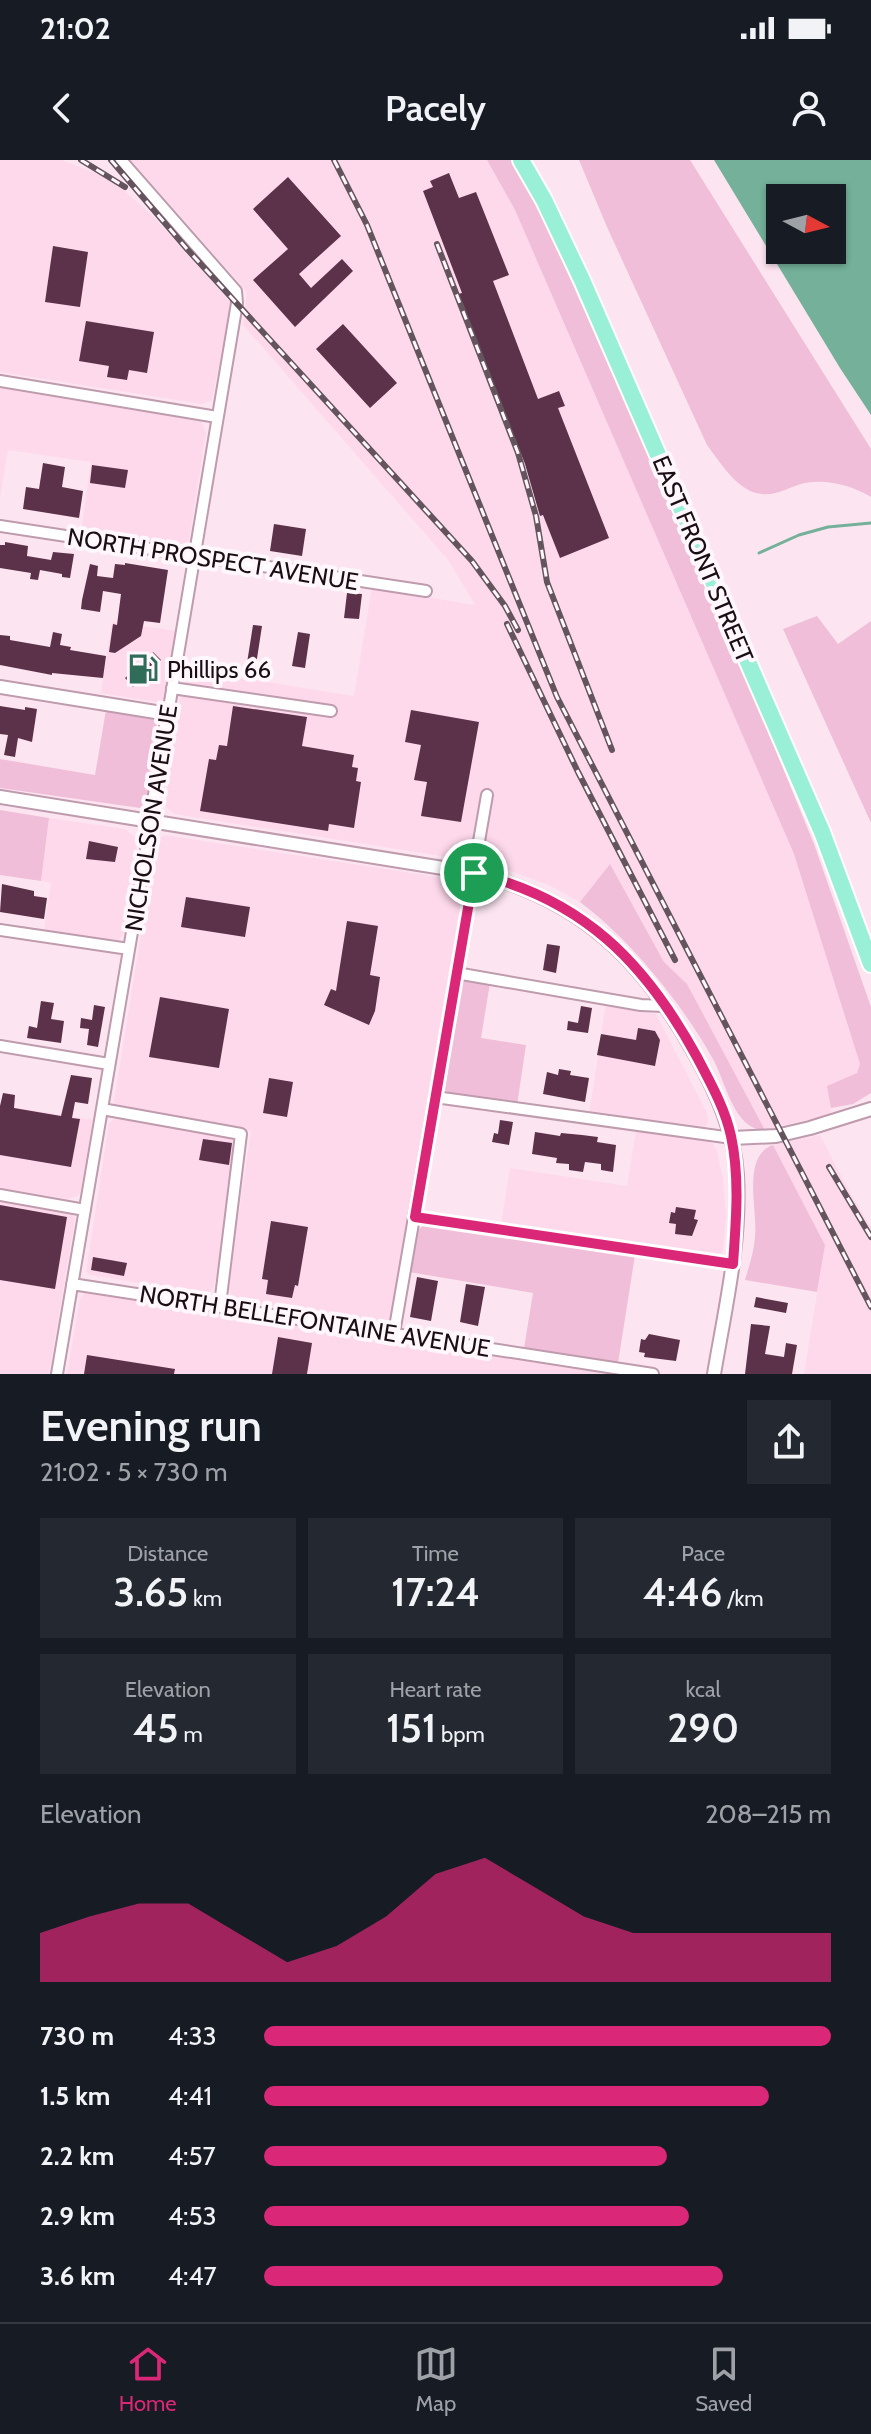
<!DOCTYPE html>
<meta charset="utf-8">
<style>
:root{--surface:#171b24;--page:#242831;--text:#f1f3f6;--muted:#9ea1a6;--line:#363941;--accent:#db2777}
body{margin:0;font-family:Cabin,sans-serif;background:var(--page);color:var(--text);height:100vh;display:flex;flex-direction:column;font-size:30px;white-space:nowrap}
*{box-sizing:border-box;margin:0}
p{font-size:26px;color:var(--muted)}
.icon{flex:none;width:44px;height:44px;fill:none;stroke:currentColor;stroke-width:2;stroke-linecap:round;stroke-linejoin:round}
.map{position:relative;height:1214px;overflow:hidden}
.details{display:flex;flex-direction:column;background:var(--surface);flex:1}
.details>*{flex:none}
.needle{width:52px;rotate:97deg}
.controls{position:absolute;left:766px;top:24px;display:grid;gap:16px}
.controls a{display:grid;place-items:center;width:80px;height:80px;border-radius:0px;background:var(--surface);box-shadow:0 2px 6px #0004;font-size:40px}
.pin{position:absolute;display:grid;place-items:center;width:68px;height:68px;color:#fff;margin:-34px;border:4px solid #fff;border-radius:50%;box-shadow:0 2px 8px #0007}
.round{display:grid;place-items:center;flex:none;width:84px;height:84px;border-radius:0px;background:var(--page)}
.head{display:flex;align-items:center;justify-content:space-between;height:136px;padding:0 40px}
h1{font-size:44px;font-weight:600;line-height:60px}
.figures{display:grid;grid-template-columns:repeat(3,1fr);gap:12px;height:136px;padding:8px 40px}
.figures div{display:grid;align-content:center;border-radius:0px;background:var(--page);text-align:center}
.figures b{font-size:40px;font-weight:600}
.figures small{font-size:22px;font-weight:400}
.figures p{font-size:22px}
.chart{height:224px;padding:16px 40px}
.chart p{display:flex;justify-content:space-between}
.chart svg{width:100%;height:144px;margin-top:8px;fill:var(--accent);opacity:.7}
ul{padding:0 40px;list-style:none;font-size:26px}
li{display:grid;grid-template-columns:128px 96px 1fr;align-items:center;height:60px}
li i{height:20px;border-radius:10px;background:var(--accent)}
.status{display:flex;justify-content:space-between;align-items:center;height:56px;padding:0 40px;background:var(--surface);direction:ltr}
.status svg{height:22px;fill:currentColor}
header{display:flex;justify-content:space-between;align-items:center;height:104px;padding:0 40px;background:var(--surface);font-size:36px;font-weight:600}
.menu{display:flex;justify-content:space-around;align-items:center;height:112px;border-top:2px solid var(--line);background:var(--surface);font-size:22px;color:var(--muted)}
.menu a{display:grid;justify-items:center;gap:4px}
.menu .selected{color:var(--accent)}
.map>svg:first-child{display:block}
.built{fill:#fed9ec}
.green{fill:#f1bed9}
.water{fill:#74b09a;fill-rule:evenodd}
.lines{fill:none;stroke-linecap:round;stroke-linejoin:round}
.stream{stroke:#74b09a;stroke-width:3}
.building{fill:#5c324a}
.minor-casing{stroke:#be9bad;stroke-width:14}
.tertiary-casing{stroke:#be9bad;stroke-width:16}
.primary-casing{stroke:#fff;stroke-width:20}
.minor{stroke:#fff;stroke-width:10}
.tertiary{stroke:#fff;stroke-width:12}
.primary{stroke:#9af0d6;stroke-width:16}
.rail-casing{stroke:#64545d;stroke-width:6}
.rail{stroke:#fff7fb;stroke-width:3;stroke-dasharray:9;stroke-linecap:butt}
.route-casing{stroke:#fff;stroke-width:16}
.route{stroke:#db2777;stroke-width:10}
.labels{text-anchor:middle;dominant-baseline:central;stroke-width:8;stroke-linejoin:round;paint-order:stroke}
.street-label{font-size:24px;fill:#1a0e15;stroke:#fff7fb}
.poi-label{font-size:24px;fill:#1a0e15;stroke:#fff7fb;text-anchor:start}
</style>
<div class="status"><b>21:02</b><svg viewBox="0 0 49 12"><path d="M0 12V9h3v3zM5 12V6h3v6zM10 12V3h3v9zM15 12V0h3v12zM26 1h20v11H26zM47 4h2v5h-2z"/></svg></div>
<header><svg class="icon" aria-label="back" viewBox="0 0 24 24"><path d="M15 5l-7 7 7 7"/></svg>Pacely<svg class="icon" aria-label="person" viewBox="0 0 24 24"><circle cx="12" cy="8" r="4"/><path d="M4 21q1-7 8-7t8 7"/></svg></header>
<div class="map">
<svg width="871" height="1214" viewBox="0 0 871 1214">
<rect width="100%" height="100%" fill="#fce5f1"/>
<path class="built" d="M0,0H62L103,16L120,27L153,56L231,143L212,240L202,244L0,212Z
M131,0H487L515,50L794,694L860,904L857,913L828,926L831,954L765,970L687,825L664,802L610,704L580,742L549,725L492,704L174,654L165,646L184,509L354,536L372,428L475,445L448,400L243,165L247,132Z
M0,226L200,258L206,273L188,386L180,388L81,370L91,302L8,290L0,338Z
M112,462L176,471L166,536L163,540L155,542L101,533Z
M49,658L125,669L135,677L137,691L125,772L119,780L44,770L51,723L41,721Z
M165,675L458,720L467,726L393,1154L388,1162L376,1164L236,1140L230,1133L228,1125L251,971L118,951L113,947L155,688L158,679Z
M606,843L656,854L707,953L708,963L703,969L589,955Z
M0,945L93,960L81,1030L78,1036L68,1039L0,1028Z
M116,958L230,977L235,981L219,1108L213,1129L206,1134L90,1115L86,1112L109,963Z
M636,971L703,979L713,984L717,991L723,1019L726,1057L723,1091L718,1096H707L501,1065L510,1008L627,1026Z
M820,975L849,1031L871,1067V1214H804L825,1085L773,985Z
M0,1041L71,1052L75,1059L49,1214H0Z
M87,1131L607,1214H67L80,1138Z"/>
<path class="green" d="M487,0H513L539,48L737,496L814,684L871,847V933L853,944L831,948L827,926L857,913L860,904L794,694L515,50Z
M579,0H690L871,289V337C851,325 821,317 798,325C783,330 774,337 756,333C735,327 720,302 707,285L607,67Z
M817,456L838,484L871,461V663L783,469Z
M106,550L147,556L156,562L157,570L146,641L140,648L0,628V599L95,615Z
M0,650L49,658L41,721L0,715Z
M610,704L664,802L687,824L765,970C735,971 726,924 714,901C684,846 630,779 580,742Z
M460,819L490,823L481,878L526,885L517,945L451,935L445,930Z
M773,985L825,1085L817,1132L745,1120C749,1106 754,1092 755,1077C758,1051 741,996 773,985Z
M426,1063L635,1095L618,1203L524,1188L533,1133L409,1112L416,1072Z"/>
<path class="water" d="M714,0H871V255L840,208ZM780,38H832V90H780Z"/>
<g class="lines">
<path class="stream" d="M759,393L799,375L828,367L871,363"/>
</g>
<path class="building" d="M449,13L459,38L476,32L509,115L493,121L538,239L559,231L565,246L558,248L609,378L560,398L543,355L540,356L525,304L458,134L462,133L423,31L433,27L430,21Z
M288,17L341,76L299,114L311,128L342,99L353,111L295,167L253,120L288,89L253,49Z
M53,86L88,92L80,147L45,142Z
M86,161L154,172L147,213L129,210L127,220L107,217L109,206L79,201Z
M343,164L397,223L370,248L316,189Z
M43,303L65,307L62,327L83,331L79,358L23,349L26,327L39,329Z
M92,305L128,310L125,328L90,323Z
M274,364L306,369L302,396L270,391Z
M5,382L28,386L27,396L51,400L53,392L74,394L70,418L62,417V414L40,410L38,420L30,419L31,413L0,408V385H5Z
M125,403L168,410L160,463L144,461L141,476L115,493L109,492L113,464L117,465L121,434L103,431L100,452L81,449L82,440L90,404L98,406L97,416L113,418L115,404L125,405Z
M347,433L362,434L359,459L344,458Z
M253,465L262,466L256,505L247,503Z
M53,472L62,474L60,485L71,487L70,490L106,496L103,518L52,513V515L0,505V475L10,476V480L50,487Z
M298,472L310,474L305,508L292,506Z
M153,492L161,500L133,527L125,518Z
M0,546L25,550V547L37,549L32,582L18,578L15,597L4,595L8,575L0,574Z
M233,546L307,557L302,586L354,595L352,607L358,608L356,621L361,622L354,668L329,664L328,671L200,651L209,599L216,600L219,585L227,586Z
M411,550L479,562L461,662L421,656L427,622L414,620L421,585L405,582Z
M89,681L118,687L115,702L86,699Z
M2,724L34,731V736L47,738L44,759L0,752Z
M186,737L250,747L245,777L181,767Z
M347,761L378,766L370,815L380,817L375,851L369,865L324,845L331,829L336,831Z
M547,784L560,786L556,813L543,810Z
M160,837L229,849L219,908L149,897Z
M41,841L54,843L51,859L64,861L61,883L27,878L29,866L37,868Z
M94,845L105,847L98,887L87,885L89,869L80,868L81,858L92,860Z
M581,846L592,848L588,873L567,870L568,861L578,863Z
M638,868L655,871L660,880L655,906L597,895L601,874L636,880Z
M559,909L571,911L570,915L589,918L585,942L543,934L547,912L558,915Z
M71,915L92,918L88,944L75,942L72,958L80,959L71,1007L0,995V946L3,933L15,935L14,948L61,956Z
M269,918L293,922L287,957L263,953Z
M500,960L513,962L509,985L492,982L494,973L498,974Z
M535,972L560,976L561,973L582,975L598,977L597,982L616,985L613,1012L601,1010V1004L585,1002L583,1012L569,1010V1004L556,1003L557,998L532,994Z
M203,979L232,983L229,1005L199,1000Z
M0,1045L67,1057L55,1129L0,1120Z
M676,1047L696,1050L694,1059L698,1060L692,1076L675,1074L676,1064L669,1063L671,1052L675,1053Z
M271,1061L308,1067L298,1126L295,1125L292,1138L266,1134L268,1120L262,1119Z
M93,1097L127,1103L124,1116L91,1110Z
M417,1117L438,1121L431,1161L410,1157Z
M466,1124L485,1127L478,1166L460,1162Z
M756,1137L788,1143L786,1153L754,1147Z
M751,1164L770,1166L765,1194L784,1197L786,1183L797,1185L792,1214H745Z
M649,1174L680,1180L676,1201L644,1197L645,1193L639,1192L641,1179L645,1180Z
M278,1177L312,1183L307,1214H272Z
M87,1195L175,1209L174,1214H84Z"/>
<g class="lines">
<g class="minor-casing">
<path id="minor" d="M121,0L236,131L237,143L168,554
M0,221L217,257
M0,366L426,431
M172,528L331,551
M0,770L129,789
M456,813L641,845L664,846
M0,886L109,904
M435,937L732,978
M102,949L241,974L220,1145
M0,1035L85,1050
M415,1057L733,1104
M72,1124L653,1214
M394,1173L487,635
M57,1214L151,660"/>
</g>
<g class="tertiary-casing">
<path id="tertiary" d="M0,527L168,554L151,660
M0,637L474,713C581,739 644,801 696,896C717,934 734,971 737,1015C741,1082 725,1149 714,1214
M732,978L776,976L810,968L871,949"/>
</g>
<g class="primary-casing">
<path id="primary" d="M521,0L544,40L582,120L822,672L871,804"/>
</g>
<use href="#minor" class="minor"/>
<use href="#tertiary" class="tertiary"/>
<use href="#primary" class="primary"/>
<g class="rail-casing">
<path id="rail" d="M81,0L125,27
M111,0L187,89L472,401L505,446L518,470
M334,0L367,65L557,537L871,1147
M437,84L518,293L536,356L547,422L612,590
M507,464L578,612L675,800
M829,1007L871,1077"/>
</g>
<use href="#rail" class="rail"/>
</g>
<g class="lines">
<g class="route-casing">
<path id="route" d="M474,713C583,739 645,802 697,897C710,922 725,948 731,976C740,1018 736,1061 733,1104L415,1057Z"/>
</g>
<use href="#route" class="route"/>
</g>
<defs>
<g id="fuel-bare" transform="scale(2.4)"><path d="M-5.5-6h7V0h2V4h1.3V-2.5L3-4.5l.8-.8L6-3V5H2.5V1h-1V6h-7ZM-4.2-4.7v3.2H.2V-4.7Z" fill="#2f6d59" stroke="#fff7fb" stroke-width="2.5" paint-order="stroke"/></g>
</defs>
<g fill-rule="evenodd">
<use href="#fuel-bare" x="143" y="509"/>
</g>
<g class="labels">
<g class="street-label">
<text transform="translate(213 399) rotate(9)">NORTH PROSPECT AVENUE</text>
<text transform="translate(703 399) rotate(67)">EAST FRONT STREET</text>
<text transform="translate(151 658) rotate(-81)">NICHOLSON AVENUE</text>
<text transform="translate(315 1161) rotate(9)">NORTH BELLEFONTAINE AVENUE</text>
</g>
<g class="poi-label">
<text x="167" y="509">Phillips 66</text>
</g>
</g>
</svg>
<div class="controls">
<a><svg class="needle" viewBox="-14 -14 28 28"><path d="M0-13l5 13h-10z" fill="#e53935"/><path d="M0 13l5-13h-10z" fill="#9ea1a6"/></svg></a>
</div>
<div class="pin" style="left:474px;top:713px;background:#1e9e55"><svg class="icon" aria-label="arrive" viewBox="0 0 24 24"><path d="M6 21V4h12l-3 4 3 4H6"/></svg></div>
</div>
<section class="details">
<div class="head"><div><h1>Evening run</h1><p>21:02 · 5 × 730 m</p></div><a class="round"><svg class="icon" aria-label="share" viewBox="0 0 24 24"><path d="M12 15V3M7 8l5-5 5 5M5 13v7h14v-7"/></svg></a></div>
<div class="figures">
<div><p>Distance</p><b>3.65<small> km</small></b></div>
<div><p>Time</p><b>17:24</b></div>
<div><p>Pace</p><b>4:46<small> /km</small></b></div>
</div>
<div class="figures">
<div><p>Elevation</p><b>45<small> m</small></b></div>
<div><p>Heart rate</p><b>151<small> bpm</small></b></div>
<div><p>kcal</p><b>290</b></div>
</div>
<div class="chart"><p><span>Elevation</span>208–215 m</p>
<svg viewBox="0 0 160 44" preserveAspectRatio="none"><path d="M0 44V29L10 24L20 20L30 20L40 29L50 38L60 33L70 24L80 11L90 6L100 15L110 24L120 29L130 29L140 29L150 29L160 29V44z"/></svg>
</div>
<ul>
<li><b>730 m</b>4:33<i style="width:100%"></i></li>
<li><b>1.5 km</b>4:41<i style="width:89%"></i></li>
<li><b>2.2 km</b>4:57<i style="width:71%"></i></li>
<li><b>2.9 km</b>4:53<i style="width:75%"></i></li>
<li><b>3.6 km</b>4:47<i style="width:81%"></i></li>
</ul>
</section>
<nav class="menu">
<a class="selected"><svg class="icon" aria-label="home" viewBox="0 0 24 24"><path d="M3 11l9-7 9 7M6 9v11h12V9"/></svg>Home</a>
<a><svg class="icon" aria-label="map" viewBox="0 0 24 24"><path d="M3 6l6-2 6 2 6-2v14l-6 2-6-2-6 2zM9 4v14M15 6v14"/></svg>Map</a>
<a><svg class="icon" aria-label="saved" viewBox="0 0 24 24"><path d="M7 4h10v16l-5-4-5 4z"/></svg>Saved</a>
</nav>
